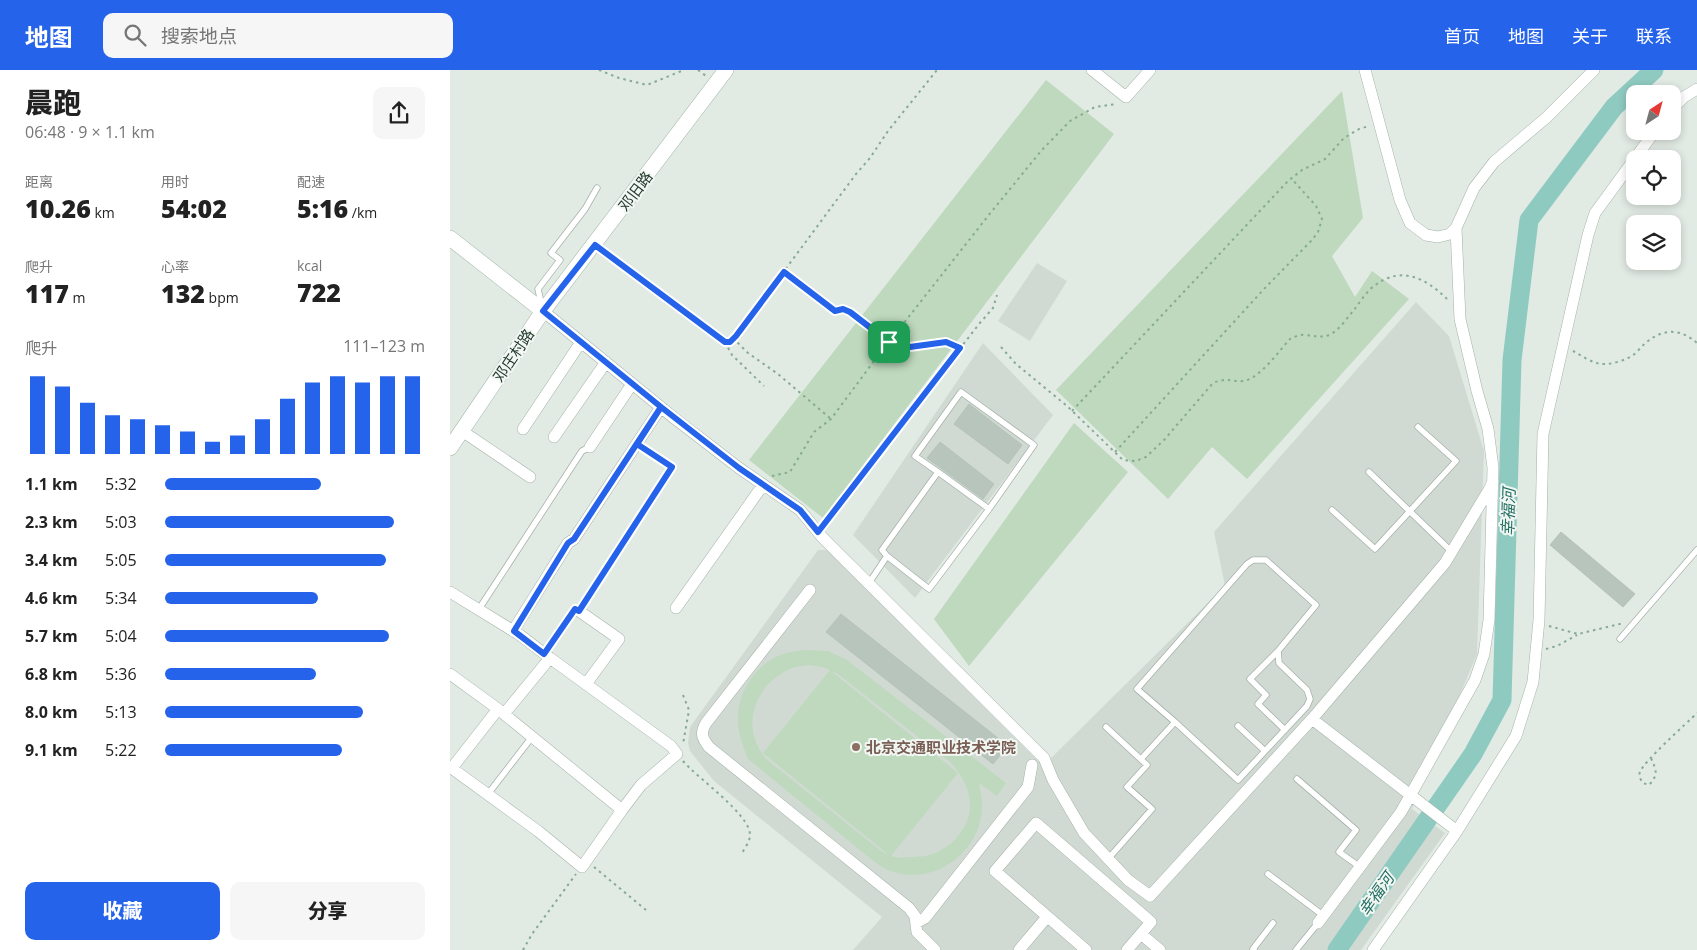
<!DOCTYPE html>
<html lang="zh">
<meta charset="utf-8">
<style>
:root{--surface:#fff;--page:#f6f6f6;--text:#222;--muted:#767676;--accent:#2563eb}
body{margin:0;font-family:"Open Sans","Noto Sans SC",sans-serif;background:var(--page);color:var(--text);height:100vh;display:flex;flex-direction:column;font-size:19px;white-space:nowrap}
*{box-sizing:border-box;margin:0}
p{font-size:16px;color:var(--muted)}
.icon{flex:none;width:28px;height:28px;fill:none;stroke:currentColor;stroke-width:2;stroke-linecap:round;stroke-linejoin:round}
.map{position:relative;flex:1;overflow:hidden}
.sheet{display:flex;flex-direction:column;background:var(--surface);width:450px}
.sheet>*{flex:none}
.needle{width:32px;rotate:36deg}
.buttons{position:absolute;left:1176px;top:15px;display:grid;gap:10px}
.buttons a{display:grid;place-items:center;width:55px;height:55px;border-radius:10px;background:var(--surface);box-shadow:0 2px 8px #0003;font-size:25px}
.pin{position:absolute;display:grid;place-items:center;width:42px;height:42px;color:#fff;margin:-21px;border-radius:10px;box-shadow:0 2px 8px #0006}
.round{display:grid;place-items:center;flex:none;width:52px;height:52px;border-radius:10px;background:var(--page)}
.summary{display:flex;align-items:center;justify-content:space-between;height:85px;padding:0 25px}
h1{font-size:28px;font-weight:800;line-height:38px}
.metrics{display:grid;grid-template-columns:repeat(3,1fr);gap:8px;height:85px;padding:5px 25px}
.metrics div{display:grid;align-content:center}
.metrics b{font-size:25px;font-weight:800}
.metrics small{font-size:14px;font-weight:400}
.metrics p{font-size:14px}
.chart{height:140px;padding:10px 25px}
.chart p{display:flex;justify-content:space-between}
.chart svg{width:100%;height:90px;margin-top:5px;stroke:var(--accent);stroke-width:6}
.primary-button{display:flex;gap:10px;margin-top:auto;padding:10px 25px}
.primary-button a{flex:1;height:58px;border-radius:10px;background:var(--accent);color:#fff;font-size:20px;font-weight:800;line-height:58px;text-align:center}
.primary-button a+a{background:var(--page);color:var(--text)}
ul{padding:0 25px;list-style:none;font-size:16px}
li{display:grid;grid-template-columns:80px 60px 1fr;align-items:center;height:38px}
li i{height:12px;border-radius:6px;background:var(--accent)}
header{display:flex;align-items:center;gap:30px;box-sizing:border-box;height:70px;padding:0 25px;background:var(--accent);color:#fff}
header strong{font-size:24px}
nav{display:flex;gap:28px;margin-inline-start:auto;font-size:18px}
.search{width:350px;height:45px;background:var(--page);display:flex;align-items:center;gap:12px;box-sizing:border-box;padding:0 18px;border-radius:10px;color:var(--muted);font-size:19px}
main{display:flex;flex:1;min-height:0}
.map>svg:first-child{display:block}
.built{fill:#d0dad2}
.green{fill:#bed9bd;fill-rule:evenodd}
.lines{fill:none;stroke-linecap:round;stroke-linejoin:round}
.river{stroke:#8fcac1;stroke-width:19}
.building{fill:#b7c5bc;stroke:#b5c3b9}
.lane-casing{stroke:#a5b2a9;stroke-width:7}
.street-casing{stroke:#a5b2a9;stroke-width:12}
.secondary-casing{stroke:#a2b5a8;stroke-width:16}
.path{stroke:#85ab93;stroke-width:2;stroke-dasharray:2.5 4;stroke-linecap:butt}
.lane{stroke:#fff;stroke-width:5.5}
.street{stroke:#fff;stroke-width:11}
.secondary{stroke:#fff;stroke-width:15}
.route-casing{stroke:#fff;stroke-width:10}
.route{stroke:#2563eb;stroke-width:6}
.education-dot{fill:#8d6e63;stroke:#f2f7f3;stroke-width:2}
.labels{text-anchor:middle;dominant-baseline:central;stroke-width:4;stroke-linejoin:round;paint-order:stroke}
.street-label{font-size:15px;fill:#243a2d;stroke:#f2f7f3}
.education-label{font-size:15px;font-weight:bold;fill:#785e54;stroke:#f2f7f3;text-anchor:start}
.water-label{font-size:16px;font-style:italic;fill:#246f64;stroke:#f2f7f3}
</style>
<header>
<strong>地图</strong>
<div class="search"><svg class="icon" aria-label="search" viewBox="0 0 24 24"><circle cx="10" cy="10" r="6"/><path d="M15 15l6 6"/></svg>搜索地点</div>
<nav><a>首页</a><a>地图</a><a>关于</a><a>联系</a></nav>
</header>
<main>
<section class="sheet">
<div class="summary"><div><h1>晨跑</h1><p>06:48 · 9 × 1.1 km</p></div><a class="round"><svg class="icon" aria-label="share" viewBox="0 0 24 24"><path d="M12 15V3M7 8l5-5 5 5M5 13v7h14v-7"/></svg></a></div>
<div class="metrics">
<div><p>距离</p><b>10.26<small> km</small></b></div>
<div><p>用时</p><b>54:02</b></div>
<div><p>配速</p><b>5:16<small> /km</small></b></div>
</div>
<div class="metrics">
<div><p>爬升</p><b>117<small> m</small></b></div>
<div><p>心率</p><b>132<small> bpm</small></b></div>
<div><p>kcal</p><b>722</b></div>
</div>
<div class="chart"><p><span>爬升</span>111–123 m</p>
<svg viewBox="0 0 160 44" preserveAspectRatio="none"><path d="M5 44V6M15 44V11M25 44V19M35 44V25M45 44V27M55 44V30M65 44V33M75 44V38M85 44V35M95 44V27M105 44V17M115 44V9M125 44V6M135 44V9M145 44V6M155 44V6"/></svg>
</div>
<ul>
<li><b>1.1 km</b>5:32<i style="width:60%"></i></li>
<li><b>2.3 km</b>5:03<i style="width:88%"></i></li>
<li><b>3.4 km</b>5:05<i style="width:85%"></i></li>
<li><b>4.6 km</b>5:34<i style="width:59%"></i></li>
<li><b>5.7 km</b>5:04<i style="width:86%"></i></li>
<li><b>6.8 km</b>5:36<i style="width:58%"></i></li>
<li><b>8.0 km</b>5:13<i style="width:76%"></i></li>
<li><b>9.1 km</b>5:22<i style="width:68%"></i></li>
</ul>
<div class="primary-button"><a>收藏</a><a>分享</a></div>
</section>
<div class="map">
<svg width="1247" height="880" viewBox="0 0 1247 880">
<rect width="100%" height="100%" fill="#e2eae4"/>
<path class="built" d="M587,193L617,211L580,271L548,251Z
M966,232L999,266L1034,381L1027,584L962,739L995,763L911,880H403L432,847L264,711L240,681L238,673L240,657L368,480H377L593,696L775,516L764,462Z
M533,273L603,345L465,528L403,465Z"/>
<path class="green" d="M596,10L664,64L373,448L299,390Z
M892,21L913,148L882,186L905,227L922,201L959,229L797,409L762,377L718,429L606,320Z
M624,353L678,402L519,596L484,549Z
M356,580L378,581L397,590L556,713L547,726L529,713C530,720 532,728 532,736C532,781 485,817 441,801C434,799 427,793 421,789L298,689C293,676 287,662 288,648C288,619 309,590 337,583C343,581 350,581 356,580ZM359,595L373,597L380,600L313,683L439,785L431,781L321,693C317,690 313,686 311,682C291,650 308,613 340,599C346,596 353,596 359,595ZM381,601L388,604L500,692C511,703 521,721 520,737C519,759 500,780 479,785C475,787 469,786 464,787C456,787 448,789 441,786L508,703Z"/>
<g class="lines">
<path class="river" d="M887,880L1023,684L1052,630L1062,290L1079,150L1164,37L1204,0"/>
</g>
<path class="building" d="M519,334L572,375L558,394L504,354Z
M490,372L544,414L533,429L477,388Z
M1111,462L1185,524L1173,537L1100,475Z
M391,544L558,676L543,694L376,562Z"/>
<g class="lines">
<g class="lane-casing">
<path id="lane" d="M92,237L88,219L110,190L101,183L135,139L147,118
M488,402L465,386L511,322L584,375L539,439
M919,402L1002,482
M882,440L925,479L1006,391L968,357
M419,513L437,486L432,480L488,402L539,439L479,519L437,486
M29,539L132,381L140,377
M1170,569L1247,480
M828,581L800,609L816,625L808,634L835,660
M94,584L125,539L129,541L221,397L187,374
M788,656L815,681
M656,657L697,695L677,717L702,739L658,789
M691,689L725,652L788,710L857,636L860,629L857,620L829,593L828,581L866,535L816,490H803L797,494L687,619L725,652
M847,709L906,760L889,782L910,797
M38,724L82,667
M818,804L874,846
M804,880L803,879L823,853
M846,880L868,853"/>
</g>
<g class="street-casing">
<path id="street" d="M642,0L676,27L700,0
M915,0L950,130L960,153L976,165L988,167L1000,164L1006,158L1024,118L1044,92L1097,47L1144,0
M1222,39L1234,27L1247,19
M93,241L224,348L289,398L350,440L372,467L594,688L603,710L634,763L678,810L700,826L862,649L995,493L1040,418L1043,411
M73,359L131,272
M12,361L80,407
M104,367L156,292
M140,377L182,314
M360,520L256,653C250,663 252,668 259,677L459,838L465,846L467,862L485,880
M0,522L70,565L100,588L54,644L48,639L2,698
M226,538L313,415
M129,541L169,569L136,614
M63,561L118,473L124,469L211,337
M0,604L48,639
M54,644L172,740
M862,649L1007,761
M0,697L88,761L132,797L172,740L191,715L227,684L221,676L100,588
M466,853L475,848L578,717L582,695
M868,853L951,742L1025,610L1034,584L1039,550L1043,398L1038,359L1027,321L1010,249L1006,158
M691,864L710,880
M569,880L597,847
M636,880L545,801L586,753L701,852L677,880
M923,880L1007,761L1066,666L1083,612L1089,550L1093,364L1138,165L1145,143L1205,61"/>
</g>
<g class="secondary-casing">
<path id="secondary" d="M0,168L93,241L0,378
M93,241L276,0"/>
</g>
<path class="path" d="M149,0L169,8L197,15L234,0
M248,0L256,6
M155,182L275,272H280L286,266L406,104L420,88L438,61L487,0
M333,202L385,241L393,239L400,242L439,272
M283,268L298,283L328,304L381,349
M275,272L282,285L314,316
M551,277L566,294L617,336L673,390L686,391L696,387L714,370L763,313C778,307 781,312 794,311C810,308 829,281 840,269C844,267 850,264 854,265C864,265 872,269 881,264C890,259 897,248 904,240C910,232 916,222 924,216C951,195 976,208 998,230
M431,281L496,272L509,278
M1123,281C1133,286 1144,295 1155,294C1162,294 1172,291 1178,288C1186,285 1191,276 1198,271C1215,258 1231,259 1247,273
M622,341L838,111L852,100L875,89L894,68L909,59L919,56
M665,382L814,219L862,170L868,162L872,149L866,136L841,108
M322,406L340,402L364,362L381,349L424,291L538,146L591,81L620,51L645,37L667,34
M374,454L529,254L543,238L547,225
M1099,556L1128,564L1174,553
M1096,579L1107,576L1127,565
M233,625L239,640L233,674
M1201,688C1206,700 1209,704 1199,715L1193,713C1191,710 1188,706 1190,702C1193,692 1237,653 1247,643
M233,691C247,708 300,744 300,765C300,771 295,778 292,783
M144,797L196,840
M73,880L82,864L126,804"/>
<use href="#lane" class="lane"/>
<use href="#street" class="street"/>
<use href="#secondary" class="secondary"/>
</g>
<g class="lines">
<g class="route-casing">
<path id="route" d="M439,272L400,242L393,239L385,241L334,202L286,266L280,272H275L145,175L93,241L211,337L124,469L118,473L64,561L94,584L125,539L129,541L222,397L187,374L211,337L289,398L350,440L368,462L510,278L496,272L431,281L439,272"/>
</g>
<use href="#route" class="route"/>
</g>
<circle class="education-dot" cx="406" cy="677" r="5"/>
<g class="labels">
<g class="street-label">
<text transform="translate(185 121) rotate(-53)">邓旧路</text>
<text transform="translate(63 285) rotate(-56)">邓庄村路</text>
</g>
<g class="education-label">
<text x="416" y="677">北京交通职业技术学院</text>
</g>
<g class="water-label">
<text transform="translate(1058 442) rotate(-88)">幸福河</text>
<text transform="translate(926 824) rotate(-55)">幸福河</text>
</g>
</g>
</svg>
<div class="buttons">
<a><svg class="needle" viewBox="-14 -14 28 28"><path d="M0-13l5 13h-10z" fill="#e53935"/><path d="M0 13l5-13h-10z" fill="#767676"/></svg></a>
<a><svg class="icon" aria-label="locate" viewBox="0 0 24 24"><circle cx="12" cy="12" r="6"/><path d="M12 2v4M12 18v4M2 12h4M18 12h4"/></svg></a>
<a><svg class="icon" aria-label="layers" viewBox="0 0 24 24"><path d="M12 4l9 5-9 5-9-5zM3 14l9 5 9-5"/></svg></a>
</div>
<div class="pin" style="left:439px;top:272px;background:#1e9e55"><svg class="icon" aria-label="arrive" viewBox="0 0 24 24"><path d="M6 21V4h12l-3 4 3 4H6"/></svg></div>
</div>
</main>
